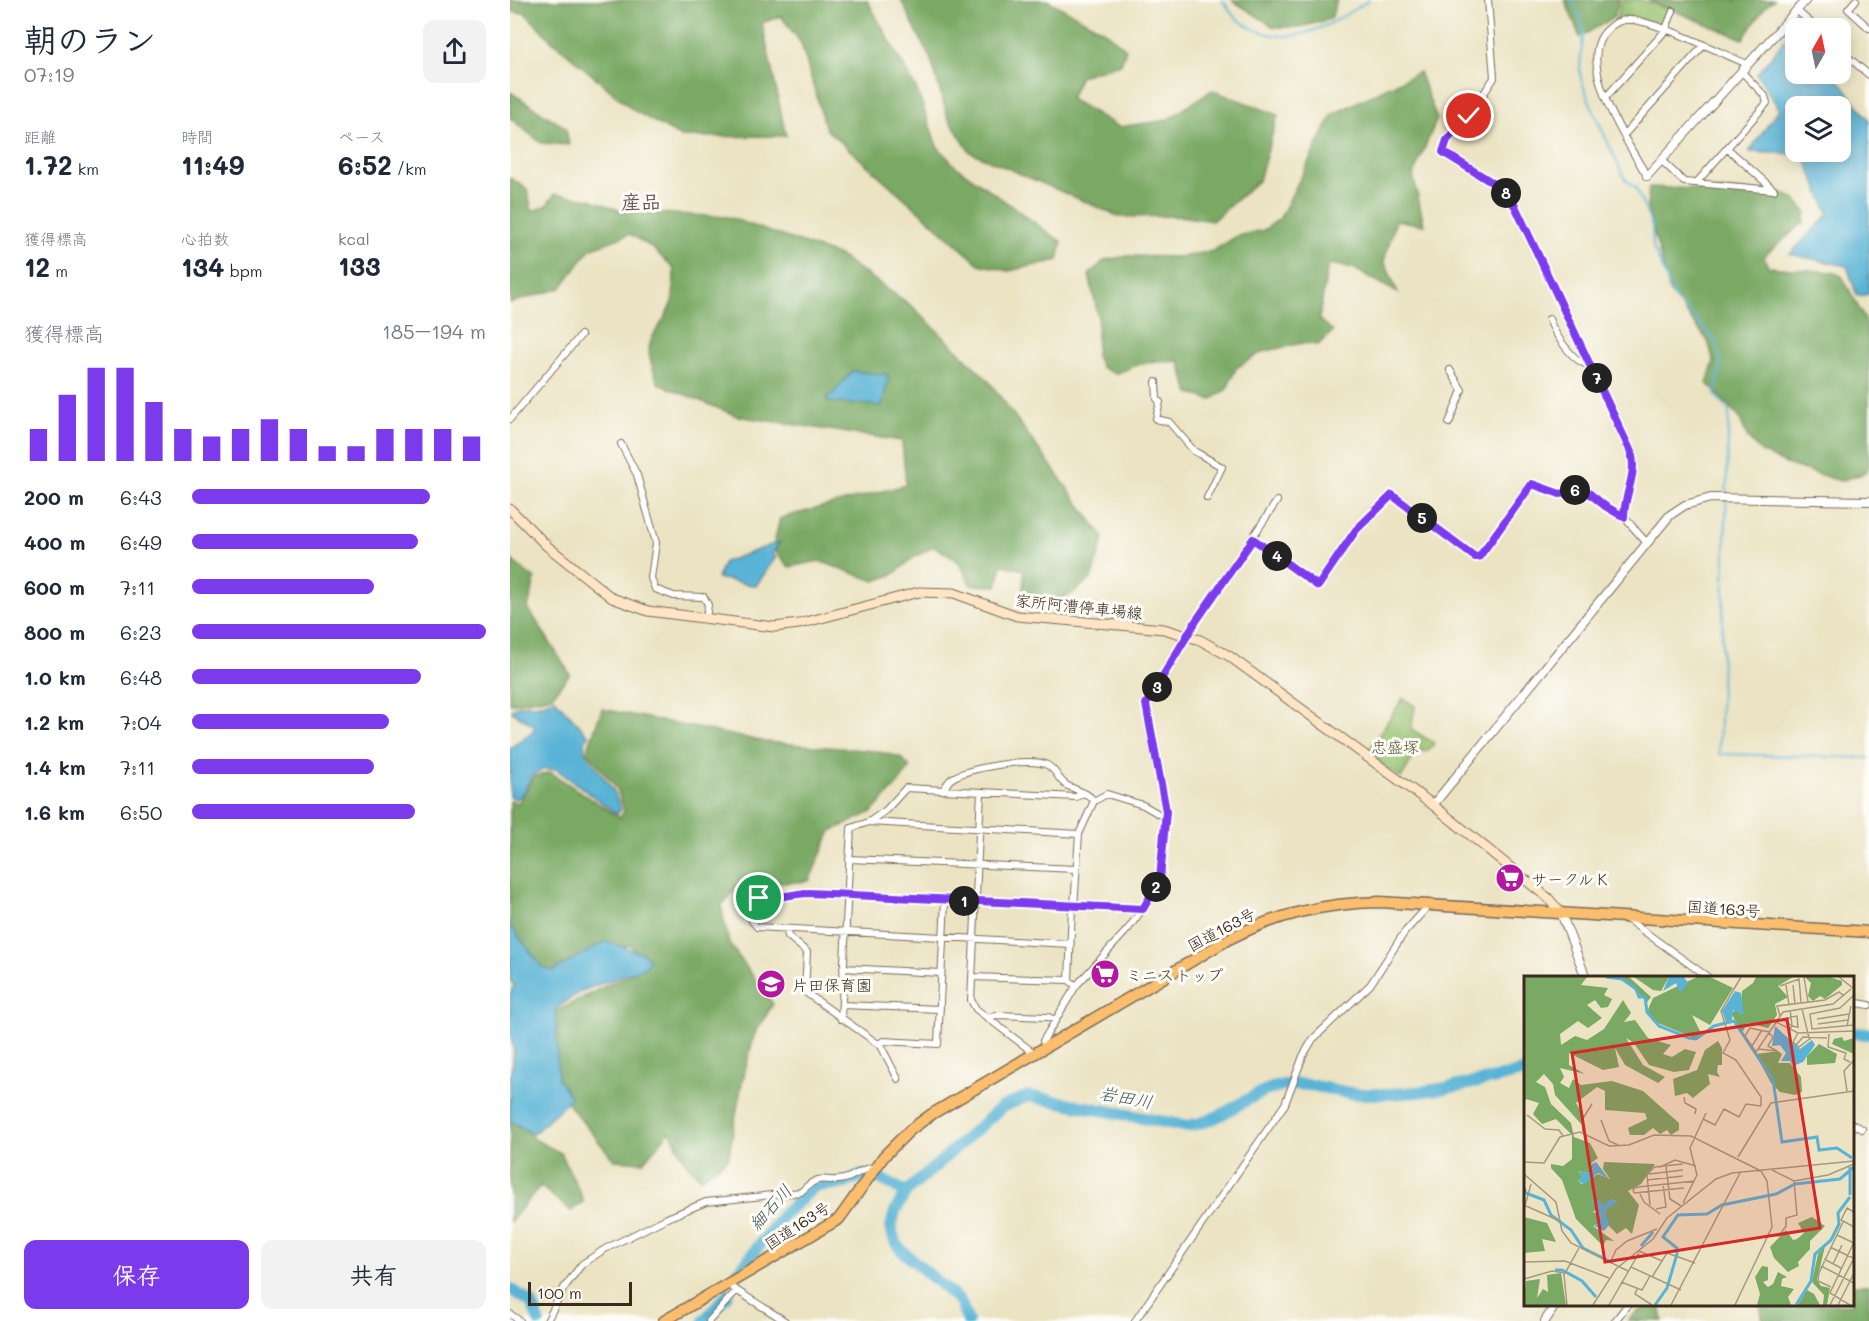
<!DOCTYPE html>
<html lang="ja">
<meta charset="utf-8">
<style>
:root{--surface:#fff;--page:#f2f2f3;--text:#1f2937;--muted:#747a83;--accent:#7c3aed}
body{margin:0;font-family:Mali,"Klee One",sans-serif;background:var(--page);color:var(--text);height:100vh;display:flex;flex-direction:column;font-size:22px;white-space:nowrap}
*{box-sizing:border-box;margin:0}
p{font-size:20px;color:var(--muted)}
.icon{flex:none;width:33px;height:33px;fill:none;stroke:currentColor;stroke-width:2;stroke-linecap:round;stroke-linejoin:round}
.map{position:relative;flex:1;overflow:hidden}
.side{display:flex;flex-direction:column;background:var(--surface);width:510px}
.side>*{flex:none}
.needle{width:39px;rotate:9deg}
.fabs{position:absolute;left:1275px;top:18px;display:grid;gap:12px}
.fabs a{display:grid;place-items:center;width:66px;height:66px;border-radius:12px;background:var(--surface);box-shadow:0 3px 15px #0003;font-size:30px}
.scale{position:absolute;left:18px;bottom:15px;width:104px;box-sizing:border-box;padding-left:6px;border:3px solid #3b2a1e;border-top:0;font-size:16px;line-height:21px;white-space:nowrap;color:#3b2a1e;-webkit-text-stroke:4px #fdfcf7;paint-order:stroke}
.pin{position:absolute;display:grid;place-items:center;width:51px;height:51px;color:#fff;margin:-26px;border:3px solid #fff;border-radius:50%;box-shadow:0 2px 6px #0007}
.km{position:absolute;width:30px;height:30px;margin:-15px;border-radius:50%;background:#222;color:#fff;font-size:16px;line-height:30px;text-align:center}
.round{display:grid;place-items:center;flex:none;width:63px;height:63px;border-radius:12px;background:var(--page)}
.headline{display:flex;align-items:center;justify-content:space-between;height:102px;padding:0 24px}
h1{font-size:33px;font-weight:800;line-height:45px}
.figures{display:grid;grid-template-columns:repeat(3,1fr);gap:9px;height:102px;padding:6px 24px}
.figures div{display:grid;align-content:center}
.figures b{font-size:26px;font-weight:800}
.figures small{font-size:16px;font-weight:400}
.figures p{font-size:16px}
.chart{height:168px;padding:12px 24px}
.chart p{display:flex;justify-content:space-between}
.chart svg{width:100%;height:108px;margin-top:6px;stroke:var(--accent);stroke-width:6}
.primary-button{display:flex;gap:12px;margin-top:auto;padding:12px 24px}
.primary-button a{flex:1;height:69px;border-radius:12px;background:var(--accent);color:#fff;font-size:24px;font-weight:800;line-height:69px;text-align:center}
.primary-button a+a{background:var(--page);color:var(--text)}
ul{padding:0 24px;list-style:none;font-size:20px}
li{display:grid;grid-template-columns:96px 72px 1fr;align-items:center;height:45px}
li i{height:15px;border-radius:8px;background:var(--accent)}
main{display:flex;flex:1;min-height:0}
.map>svg:first-child{display:block}
.green{fill:#97c371;stroke:#697648;stroke-width:1.5}
.forest{fill:#79a963;stroke:#5a6a40;stroke-width:1.5}
.water{fill:#59b3d6;stroke:#4a6e7a;stroke-width:1.5;fill-rule:evenodd}
.lines{fill:none;stroke-linecap:round;stroke-linejoin:round}
.stream{stroke:#59b3d6;stroke-width:2}
.river{stroke:#59b3d6;stroke-width:12}
.minor-casing{stroke:#796b57;stroke-width:8}
.tertiary-casing{stroke:#796b57;stroke-width:10}
.secondary-casing{stroke:#796b57;stroke-width:11}
.trunk-casing{stroke:#796b57;stroke-width:13}
.minor{stroke:#fff;stroke-width:6}
.tertiary{stroke:#fff;stroke-width:8}
.secondary{stroke:#fde5c5;stroke-width:9}
.trunk{stroke:#fabe6e;stroke-width:10}
.route-casing{stroke:#fff;stroke-width:12}
.route{stroke:#7c3aed;stroke-width:8}
.labels{text-anchor:middle;dominant-baseline:central;stroke-width:6;stroke-linejoin:round;paint-order:stroke}
.street-label{font-size:16px;fill:#3b2a1e;stroke:#fdfcf7}
.park-label{font-size:16px;fill:#575837;stroke:#fdfcf7}
.poi-label{font-size:16px;fill:#3b2a1e;stroke:#fdfcf7;text-anchor:start}
.water-label{font-size:18px;font-style:italic;fill:#465a5e;stroke:#fdfcf7}
.quarter-label{font-size:20px;font-weight:bold;fill:#6d5358;stroke:#fdfcf7}
.inset-river{fill:none;stroke:#59b3d6;stroke-width:3}
.inset-road{fill:none;stroke:#a59980;stroke-width:1.5}
.view{fill:#d62828;fill-opacity:0.15;stroke:#d62828;stroke-width:3}
.inset-edge{fill:none;stroke:#3b2a1e;stroke-width:3}
</style>
<main>
<section class="side">
<div class="headline"><div><h1>朝のラン</h1><p>07:19</p></div><a class="round"><svg class="icon" aria-label="share" viewBox="0 0 24 24"><path d="M12 15V3M7 8l5-5 5 5M5 13v7h14v-7"/></svg></a></div>
<div class="figures">
<div><p>距離</p><b>1.72<small> km</small></b></div>
<div><p>時間</p><b>11:49</b></div>
<div><p>ペース</p><b>6:52<small> /km</small></b></div>
</div>
<div class="figures">
<div><p>獲得標高</p><b>12<small> m</small></b></div>
<div><p>心拍数</p><b>134<small> bpm</small></b></div>
<div><p>kcal</p><b>133</b></div>
</div>
<div class="chart"><p><span>獲得標高</span>185–194 m</p>
<svg viewBox="0 0 160 44" preserveAspectRatio="none"><path d="M5 44V31M15 44V17M25 44V6M35 44V6M45 44V20M55 44V31M65 44V34M75 44V31M85 44V27M95 44V31M105 44V38M115 44V38M125 44V31M135 44V31M145 44V31M155 44V34"/></svg>
</div>
<ul>
<li><b>200 m</b>6:43<i style="width:81%"></i></li>
<li><b>400 m</b>6:49<i style="width:77%"></i></li>
<li><b>600 m</b>7:11<i style="width:62%"></i></li>
<li><b>800 m</b>6:23<i style="width:100%"></i></li>
<li><b>1.0 km</b>6:48<i style="width:78%"></i></li>
<li><b>1.2 km</b>7:04<i style="width:67%"></i></li>
<li><b>1.4 km</b>7:11<i style="width:62%"></i></li>
<li><b>1.6 km</b>6:50<i style="width:76%"></i></li>
</ul>
<div class="primary-button"><a>保存</a><a>共有</a></div>
</section>
<div class="map">
<svg width="1359" height="1321" viewBox="0 0 1359 1321">
<rect width="100%" height="100%" fill="#fdfcf7"/>
<filter id="ink" filterUnits="userSpaceOnUse"><feTurbulence type="fractalNoise" baseFrequency=".0167" numOctaves="2"/><feDisplacementMap in="SourceGraphic" scale="12" xChannelSelector="R" yChannelSelector="G"/><feConvolveMatrix kernelMatrix="1 2 1 2 8 2 1 2 1" color-interpolation-filters="sRGB"/></filter>
<filter id="wash" filterUnits="userSpaceOnUse"><feTurbulence type="fractalNoise" baseFrequency=".008" numOctaves="4" result="noise"/><feDisplacementMap in="SourceGraphic" scale="24" xChannelSelector="R" yChannelSelector="G"/><feGaussianBlur stdDeviation="1.35" result="paint"/><feColorMatrix in="noise" values="0 0 0 0 0 0 0 0 0 0 0 0 0 0 0 0 0 1.4 0 .05"/><feComposite in="paint" operator="in"/></filter>
<g filter="url(#wash)">
<rect width="100%" height="100%" fill="#ebe3c2"/>
<path class="green" d="M1113,0H1132L1161,10L1152,26L1120,17L1106,19Z
M893,698L905,706L901,729L924,743L918,751L906,752L891,778L857,753Z"/>
<path class="forest" d="M0,0H357L407,90L427,146L444,165L552,242L548,260L499,271L469,264L316,129L291,43L271,16L252,23L276,136L171,137L123,110L40,39L15,13L0,12Z
M391,0H537L594,31L616,49L611,64L570,76L560,99L609,127L657,120L702,90L768,115L749,180L702,221L670,216L610,217L460,152L438,118L421,60Z
M722,0H827L821,19L791,27H764Z
M1055,0H1110L1103,18L1070,37Z
M1138,0H1264L1255,7L1233,39Z
M909,72L927,119L903,175L914,225L886,220L874,261L888,293L843,268L818,264L809,319L823,331L808,345L792,343L752,352L726,368L717,389L701,400L679,393L669,361L632,363L605,374L591,367L586,356L588,316L579,275L595,260L618,256L671,257L703,251L727,236L754,230L770,218L823,114Z
M0,92L56,128L59,145L31,143L0,118Z
M0,178L17,189L22,211L36,206L45,194L80,199L111,211L218,217L330,256L402,306L478,380L594,538L581,579L558,596L532,603L513,592L514,570L492,565L487,586L461,585L449,562L424,546L403,558L384,574L365,581L309,561L279,567L263,548L270,518L396,485L392,441L227,416L149,384C127,333 147,342 162,302C165,292 163,278 164,269L141,247L120,234L80,249L51,288L0,303Z
M1139,187L1273,193L1283,198L1296,212L1294,222L1254,256L1258,267L1322,272L1332,276L1355,320L1359,343V466L1355,473L1330,481L1276,464L1251,452L1238,438L1229,417L1197,383L1204,362L1198,341L1160,292L1137,207Z
M0,559L25,579L18,608L60,674L42,696L0,704Z
M92,709L256,742L365,751L390,757L400,767L389,783L362,812L321,831L299,881L229,886L211,906L219,943L263,1004L244,1035L231,1087L218,1159L191,1178L176,1163L160,1131L133,1162L104,1160L43,1086L39,1043L47,1011L101,983L120,975L127,966L129,954L120,945L85,953L38,980L0,945V801L8,803L24,777L40,772L110,818L114,810L107,789L77,751Z
M0,1115L11,1121L22,1138L51,1153L74,1201L61,1211L30,1186L0,1222Z
M1343,1285H1359V1321H1253L1250,1305L1342,1304Z
M1144,1305H1150L1153,1321H1118L1127,1312Z"/>
<path class="water" d="M1279,35L1285,40L1286,74H1324L1359,120V294L1347,296L1337,266L1280,254L1319,214L1293,154L1239,152L1269,109L1247,74ZM1330,106V152H1286V106Z
M342,371L379,375L372,406L318,402L317,397L324,393Z
M270,542L262,554L266,557L246,586L207,578L214,562Z
M44,698L79,736L74,742L75,752L104,791L111,809L107,814L46,769H33L22,776L11,796L5,799L0,797V748L23,731L25,726L2,712V709C15,700 31,710 44,698Z
M0,925L32,967L43,971L96,941L134,954L139,959L136,967L71,991L46,1009L48,1079L61,1098L23,1134L0,1121V1078L4,1053L0,1030V994L4,986L0,979Z"/>
<g class="lines">
<path class="stream" d="M712,0C717,5 720,13 726,18C774,55 816,28 859,0
M1061,0C1081,26 1070,44 1070,72C1069,85 1107,161 1115,179L1126,188L1142,226L1143,247L1165,299L1205,340L1211,363L1205,395L1219,410L1209,754L1359,758"/>
<path class="river" d="M1342,1033L1359,1034
M227,1274L273,1215L305,1186L335,1183L352,1175L367,1177L396,1192
M0,1289L21,1302L29,1321
M194,1321L218,1294
M458,1321L450,1301L392,1251L385,1242L381,1227L385,1211L396,1192L492,1107L518,1096L675,1126C715,1122 738,1091 775,1085C796,1082 814,1088 834,1092C848,1095 866,1094 880,1094C926,1092 971,1082 1016,1071"/>
</g>
</g>
<g filter="url(#ink)">
<g class="lines">
<g class="minor-casing">
<path id="minor" d="M978,0L984,78L959,116L937,140L933,151L991,188L1005,206L1123,458C1127,476 1114,496 1114,517
M1346,0L1338,9L1359,28
M1286,10L1307,28
M1330,50L1359,75
M1096,97L1155,31L1163,11
M1114,135L1193,46
M1151,160L1174,182L1264,190L1217,148L1257,103L1255,96L1231,71
M1137,176C1119,145 1063,62 1097,30C1103,24 1112,19 1121,20C1146,21 1211,53 1237,64
M1187,182L1217,148
M1039,319C1044,333 1065,366 1081,365
M646,382L647,399L650,402L646,419L659,422L684,451L712,467L697,498
M0,419L71,335
M939,423L952,390L940,370
M111,444L127,475L146,543L141,578L145,589L164,596L194,597L198,605L196,618
M743,539L808,586L846,530L882,496L965,557H969L1022,484L1050,494L1070,489L1079,491L1095,506L1114,517L1136,542
M433,790C435,787 438,782 441,779C457,768 520,757 537,765C546,769 548,780 556,785C565,790 578,792 584,801
M471,792L461,1000L466,1009L524,1053
M359,822L569,834
M339,859L566,869
M564,907L569,834L584,801L597,794L633,805L656,818
M1114,917L1199,978
M276,929L278,936L297,952L295,992L371,1046L388,1079
M560,944L247,927L242,921L243,902L249,898L299,893L633,909
M333,968L431,973
M462,977L559,980L566,986
M559,980L562,907
M1342,1002L1359,1005
M332,1005L430,1009
M478,1018L486,1015L538,1017L546,1020
M331,1019L341,828L359,822L376,810L396,788L566,797L574,793
M369,1044L373,1041L428,1044L435,900
M535,1047L533,1041L566,986L618,929L642,896L650,879L656,811L642,745L636,704L686,621L767,501
M1342,1124L1352,1129
M218,1285L275,1321
M0,1314L10,1321
M37,1321L54,1288L72,1264L95,1249L157,1218L196,1202L291,1192C311,1171 313,1184 334,1179C345,1176 353,1168 365,1167
M199,1321L226,1291
M625,1321L775,1104L793,1056L803,1039L860,985L894,933L919,905
M1105,1321L1118,1304"/>
</g>
<g class="tertiary-casing">
<path id="tertiary" d="M1137,176L1296,0
M923,805L1160,515L1175,505L1201,498L1359,501
M1051,913L1076,978
M1035,1321L1046,1304"/>
</g>
<g class="secondary-casing">
<path id="secondary" d="M0,509L37,546L102,598L138,611L264,627L289,624L409,592L444,593L507,616L654,629L690,640L719,656L923,805L1038,898L1051,913"/>
</g>
<g class="trunk-casing">
<path id="trunk" d="M154,1321L329,1219L374,1156L400,1130L422,1114L719,939C768,914 815,903 870,902L1359,932"/>
</g>
<use href="#minor" class="minor"/>
<use href="#tertiary" class="tertiary"/>
<use href="#secondary" class="secondary"/>
<use href="#trunk" class="trunk"/>
</g>
</g>
<g class="lines" filter="url(#ink)">
<g class="route-casing">
<path id="route" d="M249,898C266,899 281,894 299,893L633,909L650,879L656,811L636,704L686,621L743,539L808,586L846,530L882,495L965,557H969L1022,484L1050,494L1074,489L1095,506L1114,517C1114,494 1128,474 1121,452L1005,206L991,188L933,152L937,140L959,116"/>
</g>
<use href="#route" class="route"/>
</g>
<defs>
<g id="supermarket-disc" transform="scale(1.5)"><circle r="9.5" fill="#b5179e" stroke="#fdfcf7"/><path d="M-6-5.5h2.5l.6 2H6L4.5 2H-2.5L-4.4-4H-6ZM-1.5 3.2a1.3 1.3 0 1 0 .1 0ZM3 3.2a1.3 1.3 0 1 0 .1 0Z" fill="#fff"/></g>
<g id="school-disc" transform="scale(1.5)"><circle r="9.5" fill="#b5179e" stroke="#fdfcf7"/><path d="M0-5L7-2L0 1L-7-2ZM-4 1L0 2.5L4 1V4Q0 6-4 4Z" fill="#fff"/></g>
</defs>
<g fill-rule="evenodd">
<use href="#supermarket-disc" x="1000" y="878"/>
<use href="#supermarket-disc" x="595" y="974"/>
<use href="#school-disc" x="261" y="984"/>
</g>
<g class="labels">
<g class="street-label">
<text transform="translate(569 606) rotate(6)">家所阿漕停車場線</text>
<text transform="translate(1214 908) rotate(4)">国道163号</text>
<text transform="translate(711 929) rotate(-28)">国道163号</text>
<text transform="translate(287 1225) rotate(-33)">国道163号</text>
</g>
<g class="park-label">
<text x="885" y="746">忠盛塚</text>
</g>
<g class="poi-label">
<text x="1021" y="878">サークルＫ</text>
<text x="616" y="974">ミニストップ</text>
<text x="282" y="984">片田保育園</text>
</g>
<g class="water-label">
<text transform="translate(616 1097) rotate(11)">岩田川</text>
<text transform="translate(260 1207) rotate(-48)">細石川</text>
</g>
<g class="quarter-label">
<text x="131" y="201">産品</text>
</g>
</g>
<g transform="translate(1014 976)">
<rect width="330" height="330" fill="#ebe3c2"/>
<path d="M0,1H70H63L57,9L84,12L80,19L88,23L84,31L77,32L71,24L63,29L78,42L64,52L54,45L36,58L37,69L51,60L63,64L80,53L99,24L107,37L100,46L111,44L124,62L147,69L139,78L148,81L161,73L172,76L165,94L150,96L125,89L110,67L102,62L119,89L141,101L134,107L101,89L91,72L95,91L79,94L45,77V89L61,98L36,92L40,101L36,107L45,112L49,103L57,109L88,105L119,115L155,147V154L147,159L143,154L136,158L129,152L120,159H106L104,152L123,143L121,137L81,134V115L73,111L52,127L60,140L58,149L31,119L29,108L20,98L12,106L21,111L27,128L47,147L50,161L66,167L74,182L66,188L70,191L64,197L54,195L59,201L54,205L58,208L74,198L86,203L79,193L80,186L131,188L117,208L104,215L115,229L108,258L102,252L93,258L82,247L81,235L92,224L79,231L69,225L73,233L69,236L74,238L75,247L69,250L90,265L82,264L79,270L52,243L38,204L27,192V188L39,190L48,183V159L32,143L18,148L9,138L15,127L2,123L0,127ZM83,1H105L127,21L123,26L100,3ZM110,1H145L137,15L129,14ZM173,1H186L209,12L186,49L168,39L178,59L170,62L129,45L123,36L129,22ZM232,1H269L254,10L264,21L251,28L253,39L244,52L224,47L218,56L207,37L212,34L217,38L218,15L229,7ZM281,1H306L318,5V9L301,23L296,20L289,25L284,20L287,7ZM318,61L320,65L330,62V78L308,68L310,63ZM194,65L198,72V89H194L193,96L196,101L184,98L186,108L169,122L163,117L151,120L149,103L173,94L181,74ZM295,68L313,78L311,87L283,89V80ZM254,75L258,78L254,87H266L277,101L278,116L271,119L256,116L247,107L233,81V78ZM0,241L23,247L32,266L18,263L21,275L0,277ZM288,241L301,250L286,265V273L274,286L275,290L264,296L250,282L246,271L262,254L269,264L273,263L280,257L274,247ZM301,270L293,304L297,310L306,312L303,329H299L300,319L288,306L294,278ZM238,290L244,291V304L239,306L244,311L249,308L254,296L263,301L258,303L257,310L270,313L264,321L267,329H233L236,318L231,301ZM37,297L42,329H0L2,305L16,303L13,322L19,313L24,316L23,299ZM283,314L290,318L296,329H274Z" fill="#79a963"/>
<path d="M145,1H160L164,7L156,17L152,7L139,15ZM211,15L217,17L220,39L209,34L208,44L202,46L198,35ZM251,50L276,73L288,64L291,69L279,86L269,90L266,85H257L262,77L256,69L248,70ZM72,186L85,203L74,197L60,208L54,205L59,201L54,195L64,197L70,191L66,189ZM70,222L79,229L87,223L94,225L81,235L85,249L80,255L70,250L75,247L73,233L68,226Z" fill="#59b3d6"/>
<path class="inset-river" d="M82,1L98,3L112,13L115,21H121L123,36L135,50L165,62L172,63L190,50L210,45L249,104L258,166L293,161L295,174L313,172L328,182M326,191V219M0,212L2,217L20,224L27,239L47,254L59,272L89,287M117,270L129,256M31,294H38L58,305L72,321M131,329L143,312L153,278V272L139,261L154,239L183,238L198,229L252,218L271,208L316,203L330,191M272,329L287,305L291,278L307,264L315,248L314,237L326,221"/>
<path class="inset-road" d="M217,1L197,35L206,64L199,77L212,84L237,121V130M280,1L284,26M315,1L330,13M262,9L265,29M269,9L271,28M256,10L275,3L277,26M330,19L316,32L286,38L288,53L330,49M278,33L285,62M266,34L267,41L260,44L268,50M256,40L253,30L301,24L315,16L320,20M293,43L325,38M252,46L274,57L330,55M294,48L324,44M323,50L327,30M265,55L268,50L274,51L273,40L267,41L268,50M245,56L226,52L221,60L232,76L259,36L309,28L327,13M274,57L269,66L275,71L287,62M305,58L304,71L322,77L320,83L326,86M272,69L279,61L303,62M228,70L238,54M234,73L253,75L244,70L249,61L245,57M323,115L320,95L330,84M160,121L161,127L172,133L171,138M3,139L21,153L35,154L39,160M179,143L191,149L200,133L215,141L222,128L237,130M77,144L85,165L94,169M59,156L58,144L68,128M214,181L247,127L330,115M0,186L20,187L36,161L56,156L85,170L105,169L130,159L167,160L237,195M142,190L146,223L157,230M136,191L151,184L172,190M248,194L270,205L304,199L330,188M0,198L32,226L38,255L47,267L104,295M125,198L159,194M123,204L159,200M110,217L109,213L114,211L171,205M110,217L160,212M116,218L120,226L136,238M159,227L173,199L166,172L182,137M126,229L123,199L130,191L159,188M2,230L36,245M0,233L7,208M132,233L142,231L139,208M330,236L323,232L317,244L330,251M245,259L255,260L262,250V242L273,239L270,205M313,259L330,267M306,271L329,282M115,275L138,285M300,283L317,292M0,286L41,285L85,302M86,287L92,274L103,265L133,253M309,288L318,269M297,290L330,307M107,291L157,314M128,301L143,277L171,287M0,303L28,295L41,297M97,306L118,314L126,300M307,311L294,305L295,297L319,246M113,313L111,318L128,329M43,329L40,299L55,272M69,329L92,293L129,263L143,242L192,203L208,197L330,185M85,329L115,277M147,329L216,197M211,329L248,251L243,205L237,195M306,329L330,282M314,329L330,297M326,329L306,317L330,266"/>
<path class="view" d="M263,43L296,252L81,286L48,77Z"/>
<rect width="330" height="330" class="inset-edge"/>
</g>
</svg>
<div class="fabs">
<a><svg class="needle" viewBox="-14 -14 28 28"><path d="M0-13l5 13h-10z" fill="#e53935"/><path d="M0 13l5-13h-10z" fill="#747a83"/></svg></a>
<a><svg class="icon" aria-label="layers" viewBox="0 0 24 24"><path d="M12 4l9 5-9 5-9-5zM3 14l9 5 9-5"/></svg></a>
</div>
<div class="scale">100 m</div>
<div class="pin" style="left:249px;top:898px;background:#1e9e55"><svg class="icon" aria-label="arrive" viewBox="0 0 24 24"><path d="M6 21V4h12l-3 4 3 4H6"/></svg></div>
<div class="pin" style="left:959px;top:116px;background:#d93025"><svg class="icon" aria-label="check" viewBox="0 0 24 24"><path d="M5 12l5 5 9-10"/></svg></div>
<b class="km" style="left:454px;top:901px">1</b>
<b class="km" style="left:646px;top:887px">2</b>
<b class="km" style="left:647px;top:687px">3</b>
<b class="km" style="left:767px;top:556px">4</b>
<b class="km" style="left:912px;top:518px">5</b>
<b class="km" style="left:1065px;top:490px">6</b>
<b class="km" style="left:1087px;top:378px">7</b>
<b class="km" style="left:996px;top:193px">8</b>
</div>
</main>
